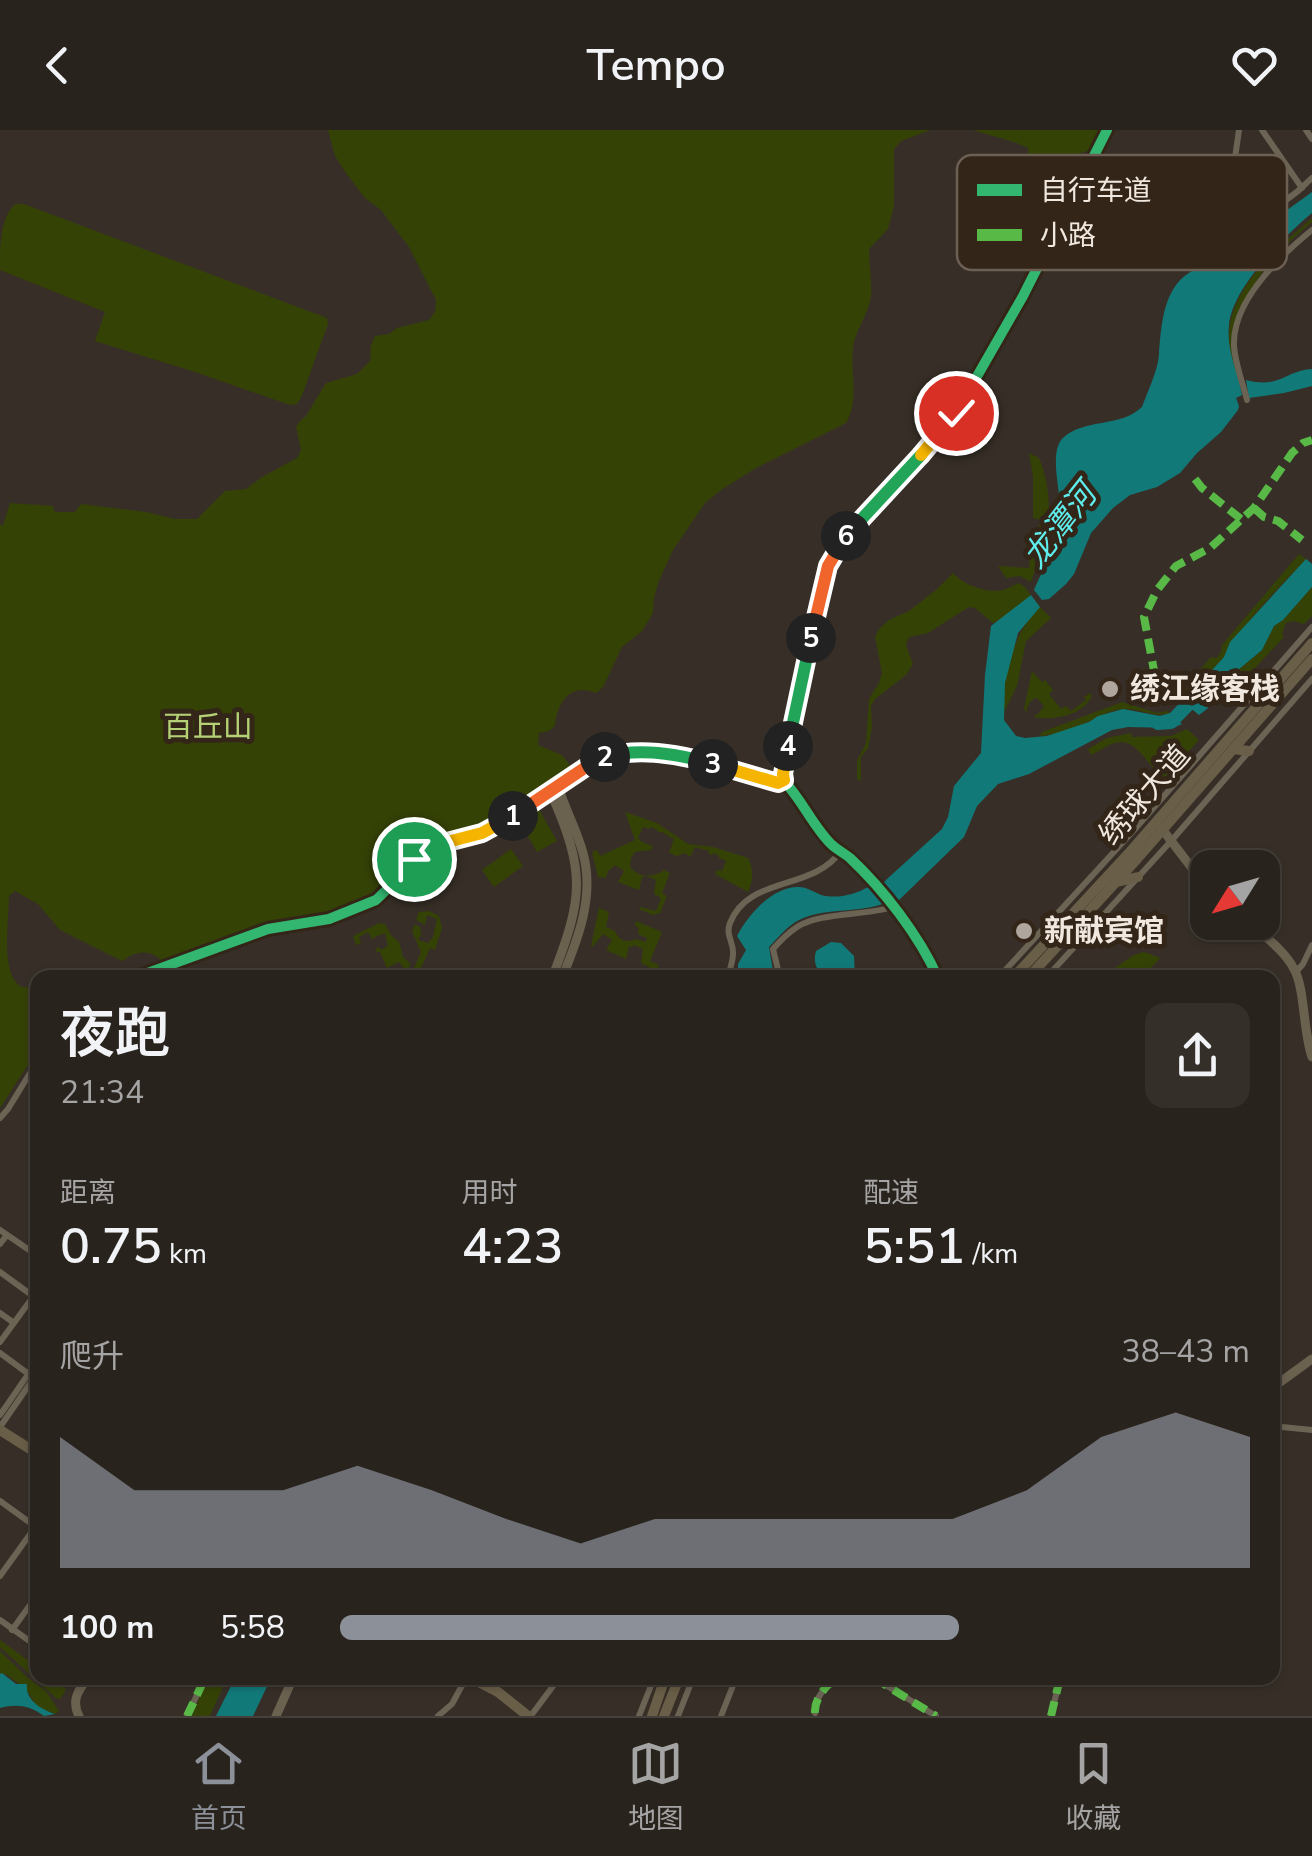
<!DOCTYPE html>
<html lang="zh">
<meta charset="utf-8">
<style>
:root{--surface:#29231d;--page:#352f2a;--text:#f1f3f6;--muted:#a5a4a4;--line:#45403b;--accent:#8c9099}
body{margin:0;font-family:"Nunito Sans","Noto Sans SC",sans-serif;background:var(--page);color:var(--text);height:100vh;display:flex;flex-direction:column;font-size:38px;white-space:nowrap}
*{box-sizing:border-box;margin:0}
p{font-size:32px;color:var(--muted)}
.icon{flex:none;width:55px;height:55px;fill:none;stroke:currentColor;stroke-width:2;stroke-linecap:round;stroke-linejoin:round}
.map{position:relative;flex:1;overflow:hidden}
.sheet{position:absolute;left:30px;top:840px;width:1250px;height:715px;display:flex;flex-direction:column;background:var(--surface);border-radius:20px;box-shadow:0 2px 8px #0004,0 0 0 2px var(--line)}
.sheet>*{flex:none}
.needle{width:65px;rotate:233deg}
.tools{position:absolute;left:1190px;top:720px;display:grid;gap:20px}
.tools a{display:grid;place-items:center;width:90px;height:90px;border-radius:20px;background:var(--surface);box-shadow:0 2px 8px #0004,0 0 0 2px var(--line);font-size:50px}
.pin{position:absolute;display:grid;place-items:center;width:85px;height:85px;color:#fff;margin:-42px;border:5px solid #fff;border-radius:50%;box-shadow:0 2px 10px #0007}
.km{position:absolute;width:50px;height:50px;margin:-25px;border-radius:50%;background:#222;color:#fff;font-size:28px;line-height:50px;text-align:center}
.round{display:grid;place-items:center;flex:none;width:105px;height:105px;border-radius:20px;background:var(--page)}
.summary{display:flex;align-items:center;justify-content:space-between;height:170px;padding:0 30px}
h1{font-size:55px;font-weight:600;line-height:75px}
.stats{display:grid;grid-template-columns:repeat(3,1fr);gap:15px;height:170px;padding:10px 30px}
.stats div{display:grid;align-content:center}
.stats b{font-size:50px;font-weight:600}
.stats small{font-size:28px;font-weight:400}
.stats p{font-size:28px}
.chart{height:280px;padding:20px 30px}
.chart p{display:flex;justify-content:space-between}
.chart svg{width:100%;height:180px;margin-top:10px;fill:var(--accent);opacity:.7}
ul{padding:0 30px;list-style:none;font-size:32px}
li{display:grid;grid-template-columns:160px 120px 1fr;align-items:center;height:75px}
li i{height:25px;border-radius:12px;background:var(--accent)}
header{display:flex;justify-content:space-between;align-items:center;height:130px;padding:0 30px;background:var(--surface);font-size:45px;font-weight:600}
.menu{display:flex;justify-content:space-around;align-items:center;height:140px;border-top:2px solid var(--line);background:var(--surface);font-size:28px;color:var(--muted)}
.menu a{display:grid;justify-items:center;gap:5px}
.menu .selected{color:var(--accent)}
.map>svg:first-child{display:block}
.green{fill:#354206}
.water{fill:#117a79}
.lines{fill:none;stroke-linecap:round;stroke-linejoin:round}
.river{stroke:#117a79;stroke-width:14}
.street{stroke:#6b6354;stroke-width:6}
.secondary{stroke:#6a614f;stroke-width:9}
.primary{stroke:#695e47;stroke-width:10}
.quiet{stroke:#58b947;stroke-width:8;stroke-dasharray:15 8;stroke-linecap:butt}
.cycleway-casing{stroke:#332517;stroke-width:16}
.cycleway{stroke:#33b770;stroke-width:10}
.split-1-casing{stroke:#fff;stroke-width:20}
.split-2-casing{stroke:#fff;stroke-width:20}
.split-3-casing{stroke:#fff;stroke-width:20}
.split-4-casing{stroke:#fff;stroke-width:20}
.split-5-casing{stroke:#fff;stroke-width:20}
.split-6-casing{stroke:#fff;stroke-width:20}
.split-7-casing{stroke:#fff;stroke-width:20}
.split-8-casing{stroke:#fff;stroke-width:20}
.split-1{stroke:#f5b400;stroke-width:12}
.split-2{stroke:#f0652b;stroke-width:12}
.split-3{stroke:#22a559;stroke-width:12}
.split-4{stroke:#f5b400;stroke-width:12}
.split-5{stroke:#22a559;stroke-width:12}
.split-6{stroke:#f0652b;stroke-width:12}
.split-7{stroke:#22a559;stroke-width:12}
.split-8{stroke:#f5b400;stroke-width:12}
.poi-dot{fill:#afa79e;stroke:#332517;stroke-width:4}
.labels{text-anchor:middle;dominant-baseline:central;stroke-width:10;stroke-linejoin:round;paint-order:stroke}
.poi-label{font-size:30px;font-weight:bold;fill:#f0e7de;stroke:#332517;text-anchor:start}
.park-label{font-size:30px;fill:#b4d176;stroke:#332517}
.street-label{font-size:30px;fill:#f0e7de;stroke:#332517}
.water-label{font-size:32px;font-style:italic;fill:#5eecec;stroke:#332517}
.key{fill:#332517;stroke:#6c5f53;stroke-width:2.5}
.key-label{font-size:28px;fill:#f0e7de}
</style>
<header><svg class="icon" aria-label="back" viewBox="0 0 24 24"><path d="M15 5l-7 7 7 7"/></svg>Tempo<svg class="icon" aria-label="heart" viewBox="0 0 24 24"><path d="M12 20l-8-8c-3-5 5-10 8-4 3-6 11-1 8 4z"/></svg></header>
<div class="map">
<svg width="1312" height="1586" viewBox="0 0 1312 1586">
<rect width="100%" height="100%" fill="#372f27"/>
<path class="green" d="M328,0H931L901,11L894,19V76L888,99L869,119C869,134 872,150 871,166C869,183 856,199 853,217C850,243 860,269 846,293L756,338L721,360L705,373L673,420L658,453L654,468L653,483L642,501L622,517L603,557L596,563C570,552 557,573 555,596L549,601L539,603L538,615L562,625L572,638L569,643C537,663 497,691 462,702C449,705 428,704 418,713C410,719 407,730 401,738C389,755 372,767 353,775C329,785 305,787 279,793C239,802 201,818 163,832C150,818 136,821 122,831L60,800L38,774L15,761L9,766C9,789 0,842 20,856C24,858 30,857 35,858C41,866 36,877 33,886L37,892V921L0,978V395H3L10,373L53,376L55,382H75L81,374L146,382L175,389H197L225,361L246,359L262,347L297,328L301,320L296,297L300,291L306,286L326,253L357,244L370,231L371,216L375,206L389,204L397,198L429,190L435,182L436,170L409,117L381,80L365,68L346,43L335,26Z
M973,0H1100L1089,21L1030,35L1028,18C1010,9 991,6 973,0Z
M15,74H24L327,188L328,194L301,268L297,274L290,275L195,242L95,211L105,182L0,140C0,116 0,89 15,74Z
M1312,88V92L1283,117L1267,135L1249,162L1233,197L1239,252C1205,180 1262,131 1312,88Z
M1029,323L1039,328C1053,361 1051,397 1039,431C1037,438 1032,446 1031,452L1020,446L1006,448L998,436L1029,438L1031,422H1036L1040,390L1033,388V346Z
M1299,424L1306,429L1301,435C1273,462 1245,493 1225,525C1219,536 1206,544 1198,553C1192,559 1189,566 1183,572L1178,570L1194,547L1211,527L1217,528L1221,522L1222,515Z
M953,443C962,454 987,464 1002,460C1005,460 1015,455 1018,453L1024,456L1031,465L1008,485L993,493L975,478L969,477L928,503L909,507L906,515L913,534L906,545L875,569L871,576L872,597L868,618L861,627V651L857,649V631L866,613L869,569L879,553L882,543L875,507L879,499L889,490L909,481L937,459Z
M1312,457V486L1304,494L1294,491L1286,493L1282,504L1284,507L1238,556L1242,560L1235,568L1226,561L1238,540L1262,520L1274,496L1283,490Z
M1040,477L1051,488L1026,511L1017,556L1003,584C1002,548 1013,502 1040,477Z
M1032,541L1042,552L1045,550L1053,560L1049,564L1061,579L1066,576L1071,581L1086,570L1084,567L1090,563L1092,566C1082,586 1053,591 1033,587L1038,584L1044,576L1037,568C1031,568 1026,577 1027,583L1024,579Z
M1122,572L1157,583L1167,581L1170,583C1154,588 1140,578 1123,579C1109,580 1098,588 1086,593C1072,599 1055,605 1040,606L1042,602Z
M1187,599L1199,610L1162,650C1152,639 1137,611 1121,612C1111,612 1100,621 1091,625L1088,619L1107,608L1131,603L1132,607L1171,606Z
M537,676L557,711L537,722L517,687Z
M625,682L657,693L688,714L713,717L748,728C754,739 753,752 748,762L715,744L717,740L722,741L726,731L719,728V726L714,723L712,725L709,724V721L695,717L690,727L685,723L677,726L669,723L674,709L662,702H657L658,700L650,697L649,699L643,697L638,708L642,712L653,716L651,720L635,722L631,728L630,737C639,748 653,748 664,740L670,743L662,763L667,766L660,783L653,785L639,779L640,777L656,781L661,768L654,764L656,750L647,746L642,747L639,760L618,752L624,741L615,735L608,741L606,748L598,747L592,722L597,720L600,726L635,710Z
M511,719L523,736L494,757L482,740Z
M599,778L609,782L606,797L615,801C620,812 626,813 636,809L646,812L647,808L638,804L639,798L635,795L636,791L662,802L650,831L659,835L654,847H645L649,837L641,833L643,819L634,815L632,817L629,816L626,829L606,820L612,810L603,804L593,816H591Z
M429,781L439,786L442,798L435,820L430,818L417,847H414L413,840L421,822L412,801L415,794L421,798L420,801L422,803L418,810L428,813L433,807L437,789L427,785L425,795L416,790L419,782Z
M379,793L385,794L391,805L399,812L403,827L410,833L408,843L399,832L387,838L380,822H377L375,819L379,817L381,820L388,816L385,803L373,808V811L368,802L359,807L361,813L356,815L353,806Z
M1144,822L1160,828L1143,847L1131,845L1101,847L1134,825Z
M0,1510L37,1537L38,1548C51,1548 58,1549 66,1560L60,1569L56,1568L0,1517Z
M0,1521L28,1548L46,1561L59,1581L55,1584L37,1577L26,1559L7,1545L0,1544Z
M209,1548H227L210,1586H191Z"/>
<path class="water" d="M1312,62V83C1284,106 1232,158 1229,195C1226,220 1238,242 1242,265L1236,268L1239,276L1238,280L1221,302L1197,323L1180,343L1157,357L1130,365L1113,378L1091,403L1074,444L1066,454L1049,469L1042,470L1034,460C1046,433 1060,407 1060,377C1060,359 1049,321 1063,308C1084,288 1120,298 1142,277C1147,263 1158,240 1159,225C1162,185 1165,142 1213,134Z
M1312,239V256L1284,263L1249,268L1246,250C1280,259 1284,241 1312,239Z
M1306,429L1312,434V457L1283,490L1274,496L1262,520L1238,540L1226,561L1214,564L1207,579L1199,585L1183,572L1224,527L1230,512Z
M1031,465L1040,477L1018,503L1005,553L1004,590L1016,606L1025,608L1047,606L1089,592L1098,586L1123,579L1160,586L1170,583L1182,594L1173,598L1128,597L1112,600L1029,644L998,654L977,676L964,707L899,770L895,768C866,786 829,775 799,790C787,796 778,808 769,817L774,847H738V834L746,820L737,806C748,785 772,757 798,757C807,757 814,762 821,765C836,769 855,765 868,757L875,762L887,749L942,699L948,687L954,656L981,623L985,545L991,496Z
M831,812L841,813L854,826L855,847H823C816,839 813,831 816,821Z
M2,1543L16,1554H27C25,1570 41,1579 55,1584L44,1586C29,1575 16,1574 0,1578V1544Z
M235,1548H271L253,1586H216Z"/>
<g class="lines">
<path class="river" d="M1158,593L1171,592L1199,563"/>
<path class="street" d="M1239,0L1231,56L1253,91L1257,92L1298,61L1312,48
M1262,0L1302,58
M1306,0L1312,9
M1232,50L1247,41L1250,44L1275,79
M1247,270C1243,253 1235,234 1234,216C1232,171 1280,126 1312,100
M1296,842L1303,834L1312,815
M999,847L1135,699L1312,497
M134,848L268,799L329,789L376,770L405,742L423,719L482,703L507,690L592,633L614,625L640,622L677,625L779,653L784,651
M729,848C729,839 733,832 733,824C734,812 725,805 730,793C749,745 812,762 841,721
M780,848L773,819C780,811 788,803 797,797C820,782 865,786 893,777
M938,848C919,805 883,759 850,728C844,723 836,719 831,714C813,696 802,670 784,651L783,644L786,624L828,435L847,405L938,306L956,283L1023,166L1107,0
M1046,848L1172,710L1312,549
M0,988L8,979L38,930
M0,1100L38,1126
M0,1114L7,1105
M0,1142L33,1166
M0,1183L14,1193
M0,1212L38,1160
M0,1223L38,1251
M0,1285L38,1230
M1272,1296L1312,1300
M0,1297L38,1242
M0,1371L36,1397
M0,1446L36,1396
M0,1490L38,1517
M12,1500L38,1464
M874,1548L936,1586
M533,1583L559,1548
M815,1583C814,1569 826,1554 838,1548
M187,1586L205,1548
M438,1586L452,1574L466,1548
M639,1586L654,1548
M678,1586L693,1548
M721,1586L736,1548
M1051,1586L1060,1548"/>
<path class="secondary" d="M558,656C565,679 577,700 583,723C595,766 578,809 562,848
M550,661C586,742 584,766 552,848
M1162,699L1208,759
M1249,792C1264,806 1285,821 1294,839C1305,858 1303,902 1312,927
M1272,1258L1312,1229
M79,1586C71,1571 78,1560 88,1548
M276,1586L293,1548"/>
<path class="primary" d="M1233,619L1249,621
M1117,752L1138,747
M1064,808L1081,811
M999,846L1001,848
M1013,848L1129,723L1312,513
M1028,848L1137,729L1312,529
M0,1300L38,1324
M471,1548L498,1562L528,1586
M652,1586L665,1548
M664,1586L679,1548"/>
<path class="quiet" d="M1195,349L1202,358L1241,389
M1254,378L1264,387L1278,391L1302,410
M1155,546L1144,487L1157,460L1176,436L1210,418L1254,378L1292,323L1303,313L1312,310
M874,1548L936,1586
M815,1583C814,1569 826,1554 838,1548
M187,1586L205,1548
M1051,1586L1060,1548"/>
<g class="cycleway-casing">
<path id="cycleway" d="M134,848L268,799L329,789L376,770L405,742L423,719L482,703L507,690L592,633L614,625L640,622L677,625L779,653L784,651
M938,848C919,805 883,759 850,728C844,723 836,719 831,714C813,696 802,670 784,651L783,644L786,624L828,435L847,405L938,306L956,283L1023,166L1107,0"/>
</g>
<use href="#cycleway" class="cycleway"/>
</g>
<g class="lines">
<g class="split-1-casing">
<path id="split-1" d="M414,729L428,717L482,703L513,686"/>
</g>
<g class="split-2-casing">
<path id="split-2" d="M513,686L592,633L605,627"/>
</g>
<g class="split-3-casing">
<path id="split-3" d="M605,627C640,617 679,624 713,634"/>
</g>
<g class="split-4-casing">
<path id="split-4" d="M713,634L778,653L784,650L783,644L788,616"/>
</g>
<g class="split-5-casing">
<path id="split-5" d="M788,616L811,508"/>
</g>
<g class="split-6-casing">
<path id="split-6" d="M811,508L828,436L846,406"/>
</g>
<g class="split-7-casing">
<path id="split-7" d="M846,406L921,325"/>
</g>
<g class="split-8-casing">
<path id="split-8" d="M921,325L956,283"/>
</g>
<use href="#split-1" class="split-1"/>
<use href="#split-2" class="split-2"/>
<use href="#split-3" class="split-3"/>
<use href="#split-4" class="split-4"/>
<use href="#split-5" class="split-5"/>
<use href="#split-6" class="split-6"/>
<use href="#split-7" class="split-7"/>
<use href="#split-8" class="split-8"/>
</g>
<g class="poi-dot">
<circle cx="1110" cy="559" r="10"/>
<circle cx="1024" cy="801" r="10"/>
</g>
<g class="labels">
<g class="poi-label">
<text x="1130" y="559">绣江缘客栈</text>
<text x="1044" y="801">新献宾馆</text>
</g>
<g class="park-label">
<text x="208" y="597">百丘山</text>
</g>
<g class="street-label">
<text transform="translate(1145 665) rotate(-49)">绣球大道</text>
</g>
<g class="water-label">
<text transform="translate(1060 396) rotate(-52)">龙潭河</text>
</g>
</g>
<rect x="957" y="25" width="330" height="115" rx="15" class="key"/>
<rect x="977" y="54" width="45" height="12" fill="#33b770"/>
<rect x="977" y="99" width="45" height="12" fill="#58b947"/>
<g class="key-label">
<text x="1040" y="70">自行车道</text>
<text x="1040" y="115">小路</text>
</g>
</svg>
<div class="tools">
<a><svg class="needle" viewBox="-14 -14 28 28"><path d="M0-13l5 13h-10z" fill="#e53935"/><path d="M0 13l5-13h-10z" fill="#a5a4a4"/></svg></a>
</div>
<div class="pin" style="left:414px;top:729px;background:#1e9e55"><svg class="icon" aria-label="arrive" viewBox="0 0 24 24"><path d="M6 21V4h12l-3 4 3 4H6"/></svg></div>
<div class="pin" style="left:956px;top:283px;background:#d93025"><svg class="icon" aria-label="check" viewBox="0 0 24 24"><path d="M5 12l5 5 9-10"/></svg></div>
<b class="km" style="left:513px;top:686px">1</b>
<b class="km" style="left:605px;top:627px">2</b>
<b class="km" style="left:713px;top:634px">3</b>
<b class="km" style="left:788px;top:616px">4</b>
<b class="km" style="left:811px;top:508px">5</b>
<b class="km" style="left:846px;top:406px">6</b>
<section class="sheet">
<div class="summary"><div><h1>夜跑</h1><p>21:34</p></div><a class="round"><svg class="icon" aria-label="share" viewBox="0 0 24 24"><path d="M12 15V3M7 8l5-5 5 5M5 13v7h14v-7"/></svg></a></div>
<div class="stats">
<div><p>距离</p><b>0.75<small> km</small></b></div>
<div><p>用时</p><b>4:23</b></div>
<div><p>配速</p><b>5:51<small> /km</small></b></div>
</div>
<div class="chart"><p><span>爬升</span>38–43 m</p>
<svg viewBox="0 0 160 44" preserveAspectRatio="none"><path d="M0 44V12L10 25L20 25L30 25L40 19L50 25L60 32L70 38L80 32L90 32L100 32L110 32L120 32L130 25L140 12L150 6L160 12V44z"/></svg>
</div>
<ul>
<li><b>100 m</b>5:58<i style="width:68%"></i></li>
</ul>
</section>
</div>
<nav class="menu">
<a class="selected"><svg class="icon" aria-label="home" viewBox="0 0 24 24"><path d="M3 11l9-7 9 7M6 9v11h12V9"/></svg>首页</a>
<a><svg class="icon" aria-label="map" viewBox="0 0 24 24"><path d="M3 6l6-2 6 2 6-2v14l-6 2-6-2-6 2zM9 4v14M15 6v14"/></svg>地图</a>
<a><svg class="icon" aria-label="saved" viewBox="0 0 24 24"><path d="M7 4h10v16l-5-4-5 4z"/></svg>收藏</a>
</nav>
